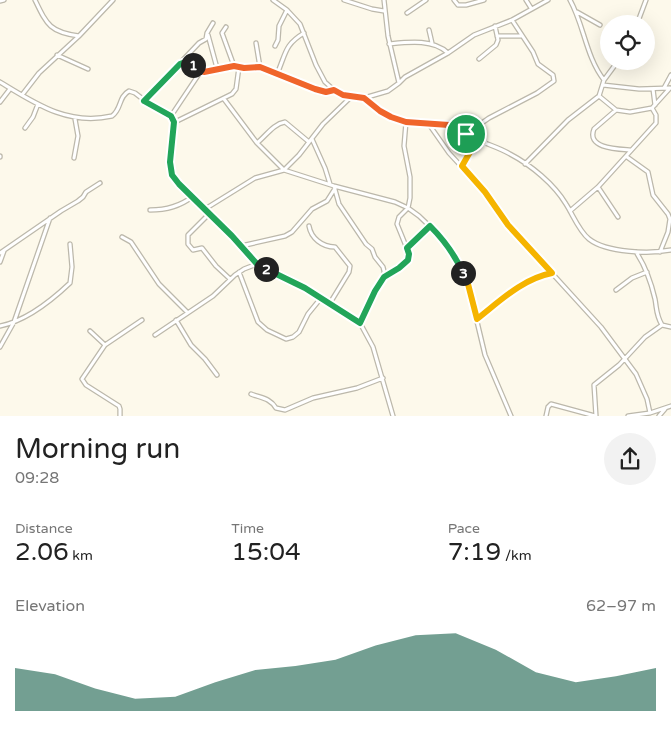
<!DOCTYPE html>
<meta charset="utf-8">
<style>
:root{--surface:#fff;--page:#f2f2f2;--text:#222;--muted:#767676;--accent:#387764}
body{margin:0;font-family:"Varela Round",sans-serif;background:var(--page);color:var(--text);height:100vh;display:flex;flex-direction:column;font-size:19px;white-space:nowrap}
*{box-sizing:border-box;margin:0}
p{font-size:16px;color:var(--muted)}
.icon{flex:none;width:28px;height:28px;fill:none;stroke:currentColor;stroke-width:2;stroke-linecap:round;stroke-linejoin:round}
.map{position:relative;height:416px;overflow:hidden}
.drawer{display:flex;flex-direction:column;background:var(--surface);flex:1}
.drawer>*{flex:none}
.controls{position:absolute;left:600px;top:15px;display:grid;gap:10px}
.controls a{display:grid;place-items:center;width:55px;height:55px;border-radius:50%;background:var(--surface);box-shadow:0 5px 20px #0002;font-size:25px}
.pin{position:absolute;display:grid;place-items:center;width:42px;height:42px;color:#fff;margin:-21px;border:2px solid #fff;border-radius:50%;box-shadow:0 1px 5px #0007}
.km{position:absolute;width:25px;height:25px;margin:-12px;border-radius:50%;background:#222;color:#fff;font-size:14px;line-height:25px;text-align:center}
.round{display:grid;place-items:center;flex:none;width:52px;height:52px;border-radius:26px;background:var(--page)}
.summary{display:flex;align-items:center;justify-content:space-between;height:85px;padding:0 15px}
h1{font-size:28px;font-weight:600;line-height:38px}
.metrics{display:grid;grid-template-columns:repeat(3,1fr);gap:8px;height:85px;padding:5px 15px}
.metrics div{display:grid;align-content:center}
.metrics b{font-size:25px;font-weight:600}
.metrics small{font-size:14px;font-weight:400}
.metrics p{font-size:14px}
.chart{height:140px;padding:10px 15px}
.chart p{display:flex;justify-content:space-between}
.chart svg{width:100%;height:90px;margin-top:5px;fill:var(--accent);opacity:.7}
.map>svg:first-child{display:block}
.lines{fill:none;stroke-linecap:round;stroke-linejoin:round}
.minor-casing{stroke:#bcb8ab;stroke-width:5.5}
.minor{stroke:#fff;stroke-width:3}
.split-1-casing{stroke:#fff;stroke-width:10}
.split-2-casing{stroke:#fff;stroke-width:10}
.split-3-casing{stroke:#fff;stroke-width:10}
.split-4-casing{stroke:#fff;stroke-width:10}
.split-1{stroke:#f0652b;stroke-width:6}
.split-2{stroke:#22a559;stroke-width:6}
.split-3{stroke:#22a559;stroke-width:6}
.split-4{stroke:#f5b400;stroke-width:6}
</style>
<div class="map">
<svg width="671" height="416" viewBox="0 0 671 416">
<rect width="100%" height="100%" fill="#fdf9eb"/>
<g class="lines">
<g class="minor-casing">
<path id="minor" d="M35,0C47,25 50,32 79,36
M273,0L287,10L300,24L316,65L325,82L334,90L343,95L364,98L388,91L399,83L405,77L448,53L474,35L512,20L548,0
M344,0L372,9L384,11
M384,0L388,36L399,83
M454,0L458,5H466L484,0
M526,0L531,8
M570,0C584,25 586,57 604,80
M0,1L4,0
M577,12L600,25
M407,13L426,0
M637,24L646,0
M226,27L222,33L234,66
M429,30L432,43
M208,35L217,68
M497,36H522
M607,40L609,49
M256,43L260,67
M389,44C409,42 433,39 448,53
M275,46L278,40L279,26L287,10
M57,55L88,69
M479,59L496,45L498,40L495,26
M179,64L188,61L201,71H207L217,68L234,66L244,68L260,67L315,89L326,92L334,90
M277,74C286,54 284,45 304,33
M0,82C36,104 68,126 112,116C122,109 118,97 129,91L135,93L153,107L171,116L175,122V127C173,150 164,163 179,184L232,236L257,264L305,288L360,323L373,347L393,416
M603,85L639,89L670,88
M664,88L671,75
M653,89L655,105
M22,95L39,73L79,36L113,0
M599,96L616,110L630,112L652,108L670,88
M364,98C381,113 398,121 421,123C430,123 439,122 448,125C458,128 468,136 478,140C489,145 500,148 510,154C531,165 554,184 566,204C573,215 579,231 589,239C607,253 650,254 671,250
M224,99L257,143L284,170L334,186L395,202L408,208L419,216L442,238L453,252L468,284L485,355L511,416
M144,101L199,43L206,39L207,33L213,23
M0,102L10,89
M616,110L594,129C586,149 619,149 631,150
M171,116L201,71
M175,122L232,94L236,89L239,67
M428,123L449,153L485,192L508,225L601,327L636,374L647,399L650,413
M25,128L33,117L38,104
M466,134L489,118L537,93L554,81L553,75L538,64L533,52L512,20
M312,139L325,168L330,184
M257,143C266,136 273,124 285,122L309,142
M0,156V157
M627,157L648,172L653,195L668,214L670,219L668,232L660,252
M74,158L78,136L75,119
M525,164L568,120L599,96L604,80L618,61
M462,166L470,152L482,142
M334,186L339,204L366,244L372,249L375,257L383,267L384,271V277L375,291L360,323
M598,187L618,217
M205,209L255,178L284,170L299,155L323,124L352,96
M150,210C166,210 179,207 192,197
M570,211L598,187L656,123V115L652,108
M210,213L188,235V244L193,250L202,248L216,266L230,279
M309,226C311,238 322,247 335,247L350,266L349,272L330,303
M122,237L131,242L159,284L187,312
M241,246L285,236L292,232L312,209L327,201L334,190
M407,248L430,226
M636,252C646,267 651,282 655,299C657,310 656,315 662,325L671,327
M0,253L61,211L78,201L83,197L86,192L100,183
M0,262L4,251
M239,272L258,322L267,330L286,339L293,337L299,332L308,314L321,298
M384,277L405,264L409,257L408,251L397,224L399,217L408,208L410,198V177L404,146L406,122
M616,290L632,278L647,272
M477,319C500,301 522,279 552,273
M176,320L191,345L205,359L217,375
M0,326C26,321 51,301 70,283L72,267L70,244
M90,331L105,345
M155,335L213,296L235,275L244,269L257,264
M0,347L14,322L50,218
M251,394C261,398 270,398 276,408L285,410L313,398L357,388L383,378
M120,416V409L119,406L86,385L82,379L105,345L142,320
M546,416L548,407L551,404L595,416
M596,416L594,385L619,365L645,337L662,325
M628,416L650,413L671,406
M659,416L665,409"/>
</g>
<use href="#minor" class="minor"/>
</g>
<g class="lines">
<g class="split-1-casing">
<path id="split-1" d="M193,65L198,70L204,72L234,66L244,68L260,67L315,89L326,92L334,90L343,95L364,98L380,111L391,117L406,122L449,125L466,134"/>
</g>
<g class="split-2-casing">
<path id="split-2" d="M193,65L188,61L180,64L144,101L171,116L174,122L170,162L172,175L179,184L232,236L257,264L266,269"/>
</g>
<g class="split-3-casing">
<path id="split-3" d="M266,269L305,288L360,323L375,291L384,277L399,268L408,260L409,254L407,248L430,226C444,240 455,255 463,273"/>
</g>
<g class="split-4-casing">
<path id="split-4" d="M463,273L468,284L477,319C500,301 522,279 552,273L508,225L485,192L462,166L470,152L482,142L466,134"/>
</g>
<use href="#split-1" class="split-1"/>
<use href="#split-2" class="split-2"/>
<use href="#split-3" class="split-3"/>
<use href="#split-4" class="split-4"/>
</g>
</svg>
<div class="controls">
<a><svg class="icon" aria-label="locate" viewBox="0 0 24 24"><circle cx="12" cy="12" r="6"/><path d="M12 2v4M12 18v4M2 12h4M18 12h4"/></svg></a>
</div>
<div class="pin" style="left:466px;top:134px;background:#1e9e55"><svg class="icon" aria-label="arrive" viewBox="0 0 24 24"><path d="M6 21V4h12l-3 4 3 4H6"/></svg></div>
<b class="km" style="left:193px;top:65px">1</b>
<b class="km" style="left:266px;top:269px">2</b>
<b class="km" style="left:463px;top:273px">3</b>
</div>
<section class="drawer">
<div class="summary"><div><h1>Morning run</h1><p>09:28</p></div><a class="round"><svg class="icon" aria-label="share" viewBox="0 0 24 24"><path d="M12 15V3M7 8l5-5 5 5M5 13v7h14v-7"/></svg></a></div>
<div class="metrics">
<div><p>Distance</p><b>2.06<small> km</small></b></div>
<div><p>Time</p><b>15:04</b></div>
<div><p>Pace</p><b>7:19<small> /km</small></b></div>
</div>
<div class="chart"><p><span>Elevation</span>62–97 m</p>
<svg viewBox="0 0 160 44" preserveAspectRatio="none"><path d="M0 44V23L10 26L20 33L30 38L40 37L50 30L60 24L70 22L80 19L90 12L100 7L110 6L120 14L130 25L140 30L150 27L160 23V44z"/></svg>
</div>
</section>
